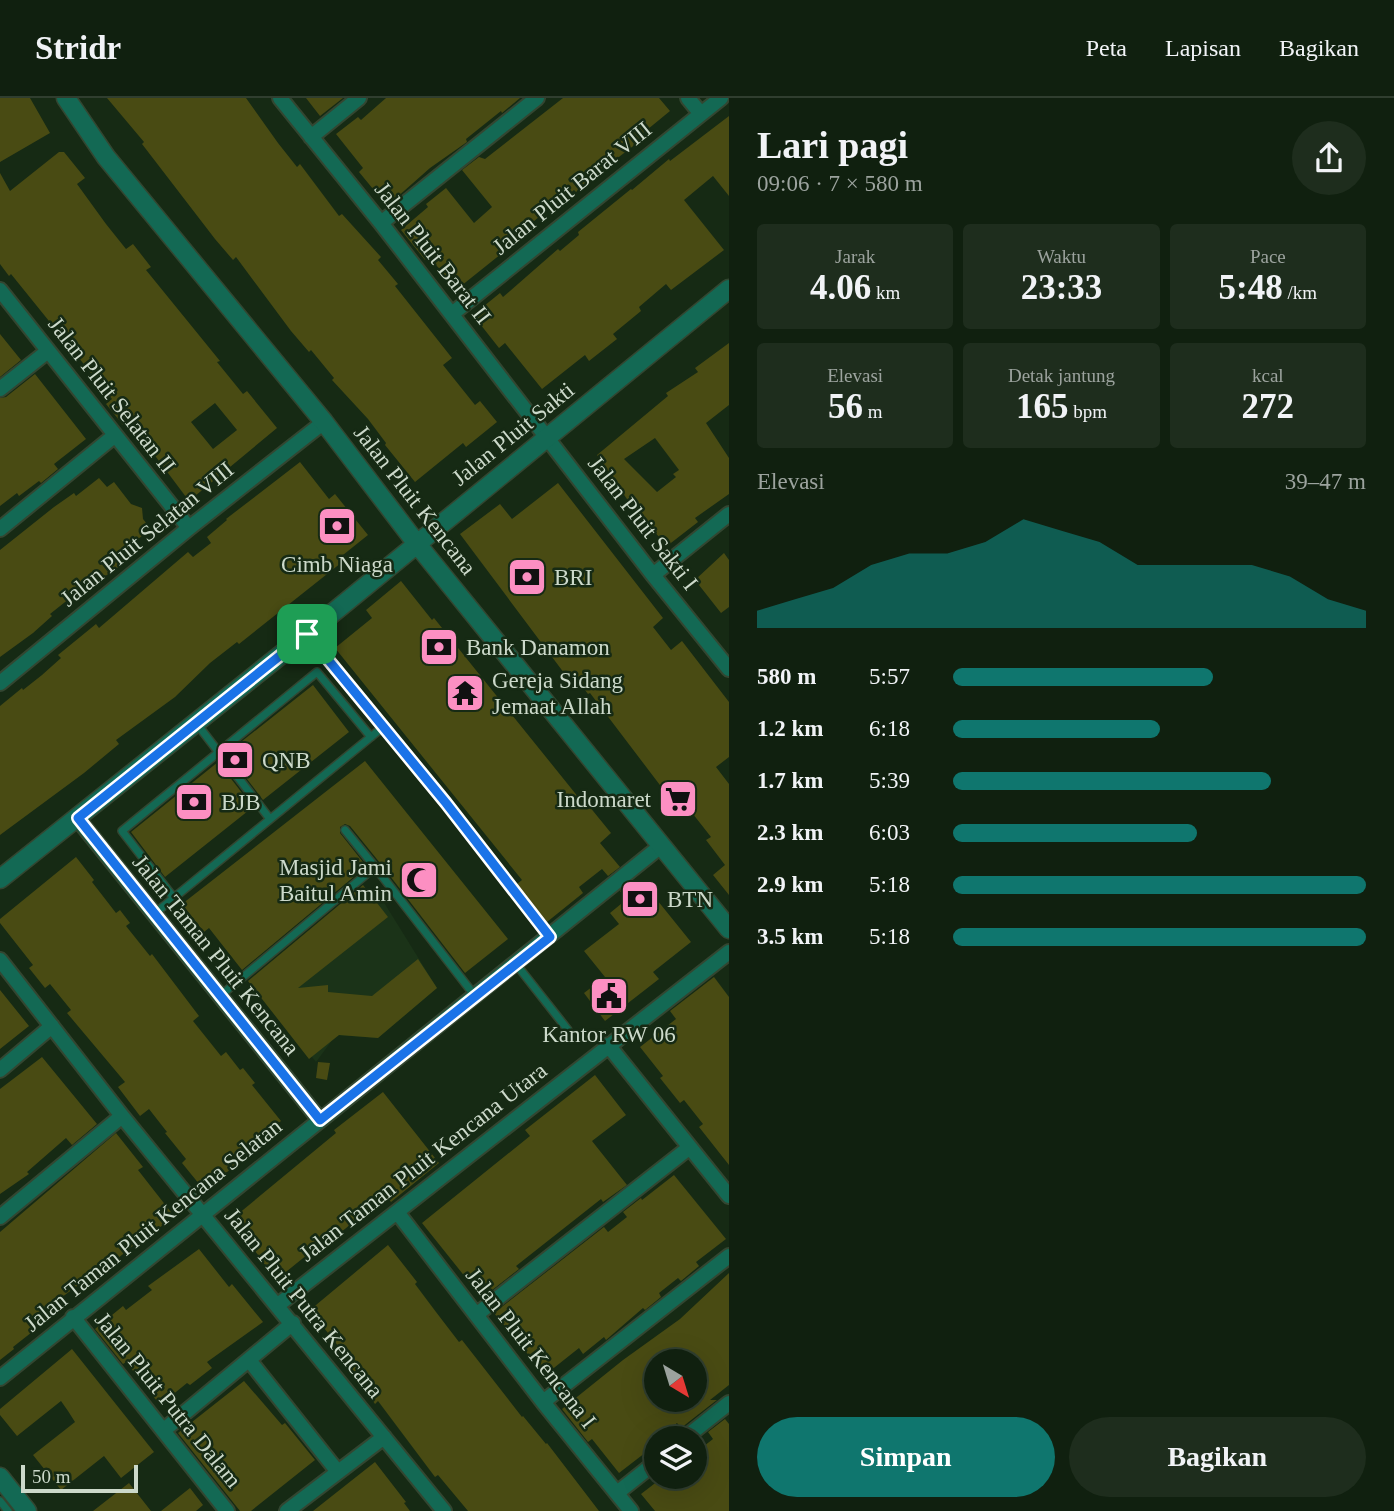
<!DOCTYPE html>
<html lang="id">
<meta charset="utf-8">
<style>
:root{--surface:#10200f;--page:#1e2d1d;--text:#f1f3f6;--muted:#9ca39e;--line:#303e2f;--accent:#0f766e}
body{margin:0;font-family:Georgia,serif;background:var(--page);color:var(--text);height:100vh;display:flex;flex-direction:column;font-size:26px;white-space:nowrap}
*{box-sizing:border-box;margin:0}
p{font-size:23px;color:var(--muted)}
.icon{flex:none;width:38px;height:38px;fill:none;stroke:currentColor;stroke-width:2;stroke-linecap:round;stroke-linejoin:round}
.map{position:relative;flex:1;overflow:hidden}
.side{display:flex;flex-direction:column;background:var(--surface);width:665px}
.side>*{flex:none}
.needle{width:46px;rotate:142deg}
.fabs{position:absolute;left:644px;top:1251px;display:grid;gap:14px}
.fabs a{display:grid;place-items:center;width:63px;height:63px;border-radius:50%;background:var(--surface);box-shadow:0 7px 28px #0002,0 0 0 2px var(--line);font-size:35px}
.scale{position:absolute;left:21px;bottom:18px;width:117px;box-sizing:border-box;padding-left:7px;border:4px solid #ccd9ca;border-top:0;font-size:19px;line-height:24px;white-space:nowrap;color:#ccd9ca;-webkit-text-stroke:5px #162a14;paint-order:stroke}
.pin{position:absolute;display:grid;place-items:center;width:60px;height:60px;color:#fff;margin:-30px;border-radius:14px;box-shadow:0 4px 10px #0006}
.round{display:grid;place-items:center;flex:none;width:74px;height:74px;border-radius:37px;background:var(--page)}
.headline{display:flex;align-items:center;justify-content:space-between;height:119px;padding:0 28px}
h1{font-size:38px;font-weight:700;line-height:52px}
.metrics{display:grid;grid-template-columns:repeat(3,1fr);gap:10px;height:119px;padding:7px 28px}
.metrics div{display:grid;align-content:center;border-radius:7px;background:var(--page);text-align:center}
.metrics b{font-size:35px;font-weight:700}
.metrics small{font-size:19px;font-weight:400}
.metrics p{font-size:19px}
.chart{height:196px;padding:14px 28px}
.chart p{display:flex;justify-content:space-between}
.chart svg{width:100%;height:126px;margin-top:7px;fill:var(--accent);opacity:.7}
.cta{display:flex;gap:14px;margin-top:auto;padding:14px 28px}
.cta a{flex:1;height:80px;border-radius:42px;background:var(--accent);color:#fff;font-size:28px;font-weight:700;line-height:80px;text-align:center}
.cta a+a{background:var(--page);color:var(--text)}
ul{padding:0 28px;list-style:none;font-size:23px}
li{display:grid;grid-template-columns:112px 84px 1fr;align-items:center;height:52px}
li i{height:18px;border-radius:9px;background:var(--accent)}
header{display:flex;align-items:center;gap:42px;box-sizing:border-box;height:98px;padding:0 35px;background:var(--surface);border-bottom:2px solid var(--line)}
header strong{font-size:33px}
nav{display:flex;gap:38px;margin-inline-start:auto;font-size:24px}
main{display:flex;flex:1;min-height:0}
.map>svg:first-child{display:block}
.built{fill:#1b3318}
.building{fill:#494b13;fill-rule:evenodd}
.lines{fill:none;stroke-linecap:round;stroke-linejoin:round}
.service-casing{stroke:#334631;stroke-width:10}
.minor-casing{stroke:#334631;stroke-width:18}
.tertiary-casing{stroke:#334631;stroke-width:21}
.service{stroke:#136954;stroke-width:7}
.minor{stroke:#136954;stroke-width:14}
.tertiary{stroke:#136954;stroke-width:18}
.route-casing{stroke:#fff;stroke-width:14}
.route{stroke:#1a73e8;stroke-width:9}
.labels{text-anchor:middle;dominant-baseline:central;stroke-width:5;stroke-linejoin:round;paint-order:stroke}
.street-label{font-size:23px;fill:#ccd9ca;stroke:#162a14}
.poi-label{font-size:23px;fill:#ccd9ca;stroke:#162a14;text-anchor:start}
</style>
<header>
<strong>Stridr</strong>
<nav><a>Peta</a><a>Lapisan</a><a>Bagikan</a></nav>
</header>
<main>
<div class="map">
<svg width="729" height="1413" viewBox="0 0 729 1413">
<rect width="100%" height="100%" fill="#162a14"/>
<path class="built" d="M375,790L437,890L378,940L336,937L316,964L254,883Z"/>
<path class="building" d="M0,0H30L50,35L0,64Z
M107,0H246L278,45L297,69L300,66L339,118L342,116L381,159L378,162L398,186L395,188L452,260L443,267L475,307L480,303L497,324L466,349L463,345L415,384L385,347L386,345L368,321L332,282L334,280L311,252L309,254L291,233L236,159L233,162L215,141L142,46L144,44Z
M306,0H343L320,18Z
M386,0H520L502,15L501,13L466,41L467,44L430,70L387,108L359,74L363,70L336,36L358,19L361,22Z
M563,0H659L670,13L642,36L645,39L611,65L610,63L576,94L574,92L554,109L553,107L533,124L536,128L456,192L429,158L425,162L401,132L428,109L426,106L446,90L474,125L492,109L462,72L479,59L485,61Z
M729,18V98L713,78L684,102L724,152L671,192L666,186L639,209L641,213L613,236L617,241L589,263L585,257L542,291L505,245L499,250L473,217L500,195L503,199L558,151L560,153L579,137L578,134L631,91L632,92L669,61L670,63Z
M59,54H64L85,80L77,86L106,126L126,151L133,146L151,169L146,172L220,263L217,264L243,296L247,293L277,330L189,403L147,347L127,324L123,327L106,306L112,301L11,176L9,178L0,166V75L10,93ZM215,305L237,332L213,351L191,324Z
M0,236L21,262L0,279Z
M729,245V307L706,325L729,360V396L695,420L698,424L667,448L631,407L597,357L668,298L666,295L698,274L695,270ZM655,340L679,372L673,376L676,379L657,394L624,361Z
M35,276L86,341L54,366L58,371L41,385L39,383L19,398L17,395L0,408V300L6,299Z
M300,364L329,401L335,396L368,437L338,461L341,465L239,546L237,544L210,565L175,599L116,642L119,646L84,675L0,737V608L22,590L23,592L42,577L61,560L58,557L96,526L99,530L188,454L193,459L211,445L207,439L227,422L226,421Z
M99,380L107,389L114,384L131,406L142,410L143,421L151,431L120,455L127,463L91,488L89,485L50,516L52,518L33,535L0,559V452L54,409L74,395L76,398Z
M558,385L663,520L653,529L671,552L682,543L729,604V659L716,669L729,686V797L713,777L725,767L706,742L711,739L689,711L681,717L667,700L669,699L590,595L588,596L572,575L567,579L460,436L500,406L512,421Z
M724,455L729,462V509L721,515L695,482Z
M401,483L432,522L434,520L587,710L589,708L611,735L600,745L620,769L608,778L602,771L579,789L583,795L547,824L517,786L522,782L335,550L372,520L366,512Z
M313,587L349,634L263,702L227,655Z
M365,663L508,841L465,875L380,765L350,728L345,726L340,729V735L363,764L352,773L356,777L242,872L209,830L204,834L182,806Z
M218,664L253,709L165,779L131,734Z
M76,759L94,782L92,784L116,815L120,812L130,825L126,828L150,858L152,856L199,918L193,923L221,958L226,954L240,972L243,970L255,985L252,987L281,1023L241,1055L245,1060L204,1092L182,1065L186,1061L165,1035L167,1034L149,1011L140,1018L118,989L125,984L67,915L71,912L50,886L45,890L29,870L33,867L0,825V821Z
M632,783L639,792L645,787L691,844L653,874L659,881L605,923L584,895L605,879L584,853L619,826L610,815L627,801L620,793Z
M363,787L388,819L298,890L328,887V894L372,898L418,861L437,890L378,940L339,937L309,961L248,883Z
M714,879L729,899V1067L699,1029L703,1026L684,1002L680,1005L660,980L663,978L640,949L676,921L670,913Z
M0,892L29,928L0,951Z
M42,959L97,1026L72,1047L66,1040L27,1074L29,1076L0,1096V991Z
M318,964L330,965L327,982L316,980Z
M595,977L626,1017L592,1043L627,1087L603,1104L601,1101L516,1168L519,1171L482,1200L422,1125L530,1038L525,1032Z
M383,994L439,1065L391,1104L386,1098L320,1151L318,1148L276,1182L232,1121L336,1035L334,1032Z
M116,1035L143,1069L138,1072L174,1118L148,1139L146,1137L94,1180L92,1177L35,1219L41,1227L13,1249L14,1251L0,1262V1134Z
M674,1077L726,1141L696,1164L699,1168L681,1183L678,1180L659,1195L661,1199L645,1212L643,1210L606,1242L604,1239L583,1256L579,1250L545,1277L494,1215L604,1129L608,1134L627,1119L623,1114L641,1100L642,1102Z
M388,1147L417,1184L415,1186L436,1214L459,1244L462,1242L522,1319L523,1318L546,1346L547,1345L599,1413H468L438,1377L435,1379L378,1303L375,1306L339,1255L342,1253L310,1212Z
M199,1151L229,1189L232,1186L263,1224L207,1264L212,1270L190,1287L187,1285L160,1307L126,1264L123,1266L95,1231L123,1208L126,1212L152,1192L148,1188Z
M729,1175V1287L710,1302H717L713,1305L681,1330L677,1325L651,1345L654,1348L619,1375L592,1341L588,1344L562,1311L623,1262L680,1221ZM656,1264H695V1302H656Z
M72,1251L154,1354L121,1380L104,1358L61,1392L33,1357L75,1324L68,1313L61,1303L17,1338L0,1317V1311Z
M244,1283L282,1327L285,1325L315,1362L251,1413H240L178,1335Z
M725,1321L729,1326V1413H655L641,1396L663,1379H695V1355L713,1341L708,1334Z
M375,1364L406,1404L404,1405L410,1413H313Z
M129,1385L151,1413H93Z
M190,1390L203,1407L196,1413H161Z"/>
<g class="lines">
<g class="service-casing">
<path id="service" d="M307,537L446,705L550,838
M197,626L270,721
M345,732L375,769
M174,800L122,733L317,574L371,639
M154,816L383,629
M516,866L568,932
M220,898L375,769L475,898
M0,1403L8,1413"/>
</g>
<g class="minor-casing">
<path id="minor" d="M280,0L381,125L653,477L729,571
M688,0L701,16
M311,39L359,0
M381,125L537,0
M0,192L189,430
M452,216L721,0
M0,291L48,253
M0,431L114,338
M653,477L729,416
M0,585L189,430L324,324
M77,720L320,1022
M0,862L122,1018L444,1413
M608,947L729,1098
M0,972L52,928
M397,1114L543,1304L631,1413
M0,1119L122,1018
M278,1207L729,854
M476,1217L690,1049
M73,1219L227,1413
M249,1262L338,1374
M0,1280L662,747
M543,1304L729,1158
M164,1332L293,1225
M685,1340L729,1305
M617,1395L656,1364
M287,1413L384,1339"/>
</g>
<g class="tertiary-casing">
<path id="tertiary" d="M66,0L106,59L324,324L417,446L729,831
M0,781L307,536L729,191
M0,1379L27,1413"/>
</g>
<use href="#service" class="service"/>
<use href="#minor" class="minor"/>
<use href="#tertiary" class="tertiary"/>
</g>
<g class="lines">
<g class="route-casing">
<path id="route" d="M307,536L446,705L550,839L320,1022L78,720Z"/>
</g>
<use href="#route" class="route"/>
</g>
<defs>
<g id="bank-square" transform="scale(2.0125)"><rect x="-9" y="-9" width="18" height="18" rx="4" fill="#fc8fc2" stroke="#162a14"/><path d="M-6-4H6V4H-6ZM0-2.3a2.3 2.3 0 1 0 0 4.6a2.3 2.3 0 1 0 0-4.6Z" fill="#111"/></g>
<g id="temple-square" transform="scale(2.0125)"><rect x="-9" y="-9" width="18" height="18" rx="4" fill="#fc8fc2" stroke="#162a14"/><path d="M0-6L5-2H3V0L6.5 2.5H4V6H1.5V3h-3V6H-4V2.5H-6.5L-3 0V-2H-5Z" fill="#111"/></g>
<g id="supermarket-square" transform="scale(2.0125)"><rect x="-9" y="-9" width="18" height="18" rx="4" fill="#fc8fc2" stroke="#162a14"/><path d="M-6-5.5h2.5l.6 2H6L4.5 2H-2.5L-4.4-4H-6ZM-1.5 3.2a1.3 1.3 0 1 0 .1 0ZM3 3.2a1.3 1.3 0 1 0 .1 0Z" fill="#111"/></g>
<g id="mosque-square" transform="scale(2.0125)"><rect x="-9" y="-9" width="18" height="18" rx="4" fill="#fc8fc2" stroke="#162a14"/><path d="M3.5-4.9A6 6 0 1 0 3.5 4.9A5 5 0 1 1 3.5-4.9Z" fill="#111"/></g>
<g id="civic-square" transform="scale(2.0125)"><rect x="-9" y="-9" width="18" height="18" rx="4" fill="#fc8fc2" stroke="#162a14"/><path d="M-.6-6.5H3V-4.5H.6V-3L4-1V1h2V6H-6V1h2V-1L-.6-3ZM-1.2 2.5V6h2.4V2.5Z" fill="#111"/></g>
</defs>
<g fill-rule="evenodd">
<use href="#bank-square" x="337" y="428"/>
<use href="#bank-square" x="527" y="479"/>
<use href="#bank-square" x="439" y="549"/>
<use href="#temple-square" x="465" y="595"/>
<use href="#bank-square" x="235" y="662"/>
<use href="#supermarket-square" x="678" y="701"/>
<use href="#bank-square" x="194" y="704"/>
<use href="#mosque-square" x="419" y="782"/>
<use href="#bank-square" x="640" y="801"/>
<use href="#civic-square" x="609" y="898"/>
</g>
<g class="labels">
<g class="street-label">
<text transform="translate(572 90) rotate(-39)">Jalan Pluit Barat VIII</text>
<text transform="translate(433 155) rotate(52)">Jalan Pluit Barat II</text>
<text transform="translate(112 297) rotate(52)">Jalan Pluit Selatan II</text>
<text transform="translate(513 336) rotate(-39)">Jalan Pluit Sakti</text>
<text transform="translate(415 402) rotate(52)">Jalan Pluit Kencana</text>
<text transform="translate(643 425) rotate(52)">Jalan Pluit Sakti I</text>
<text transform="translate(147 436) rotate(-39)">Jalan Pluit Selatan VIII</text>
<text transform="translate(216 857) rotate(51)">Jalan Taman Pluit Kencana</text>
<text transform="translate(423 1064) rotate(-38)">Jalan Taman Pluit Kencana Utara</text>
<text transform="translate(153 1127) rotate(-39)">Jalan Taman Pluit Kencana Selatan</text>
<text transform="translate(304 1205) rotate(51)">Jalan Pluit Putra Kencana</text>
<text transform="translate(531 1250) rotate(52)">Jalan Pluit Kencana I</text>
<text transform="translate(168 1302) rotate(51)">Jalan Pluit Putra Dalam</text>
</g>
<g class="poi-label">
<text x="337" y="466" text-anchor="middle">Cimb Niaga</text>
<text x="554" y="479">BRI</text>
<text x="466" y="549">Bank Danamon</text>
<text x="492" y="582">Gereja Sidang<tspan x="492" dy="26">Jemaat Allah</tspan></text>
<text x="262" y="662">QNB</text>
<text x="651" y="701" text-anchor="end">Indomaret</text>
<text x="221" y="704">BJB</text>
<text x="392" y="769" text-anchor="end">Masjid Jami<tspan x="392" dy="26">Baitul Amin</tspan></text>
<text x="667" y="801">BTN</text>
<text x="609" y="936" text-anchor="middle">Kantor RW 06</text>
</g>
</g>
</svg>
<div class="fabs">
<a><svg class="needle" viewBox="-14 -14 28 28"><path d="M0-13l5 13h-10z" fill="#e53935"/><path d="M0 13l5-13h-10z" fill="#9ca39e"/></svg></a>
<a><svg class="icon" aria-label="layers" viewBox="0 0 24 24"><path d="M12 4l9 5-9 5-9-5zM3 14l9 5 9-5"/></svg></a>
</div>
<div class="scale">50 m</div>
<div class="pin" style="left:307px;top:536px;background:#1e9e55"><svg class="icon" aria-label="arrive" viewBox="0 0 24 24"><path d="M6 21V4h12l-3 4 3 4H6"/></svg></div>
</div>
<section class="side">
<div class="headline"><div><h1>Lari pagi</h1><p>09:06 · 7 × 580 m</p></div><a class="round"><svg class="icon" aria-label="share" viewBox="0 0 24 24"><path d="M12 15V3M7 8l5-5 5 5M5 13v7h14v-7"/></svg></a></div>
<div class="metrics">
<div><p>Jarak</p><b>4.06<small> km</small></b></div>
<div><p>Waktu</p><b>23:33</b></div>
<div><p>Pace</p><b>5:48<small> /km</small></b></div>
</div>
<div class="metrics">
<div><p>Elevasi</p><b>56<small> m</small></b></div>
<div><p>Detak jantung</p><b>165<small> bpm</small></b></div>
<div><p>kcal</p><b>272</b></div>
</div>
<div class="chart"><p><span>Elevasi</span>39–47 m</p>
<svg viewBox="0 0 160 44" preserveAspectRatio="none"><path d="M0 44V38L10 34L20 30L30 22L40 18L50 18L60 14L70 6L80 10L90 14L100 22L110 22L120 22L130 22L140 26L150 34L160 38V44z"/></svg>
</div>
<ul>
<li><b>580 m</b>5:57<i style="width:63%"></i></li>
<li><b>1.2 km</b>6:18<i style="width:50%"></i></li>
<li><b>1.7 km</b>5:39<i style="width:77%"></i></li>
<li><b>2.3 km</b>6:03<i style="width:59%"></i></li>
<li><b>2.9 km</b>5:18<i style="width:100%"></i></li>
<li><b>3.5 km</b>5:18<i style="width:100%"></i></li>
</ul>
<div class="cta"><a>Simpan</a><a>Bagikan</a></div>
</section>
</main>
